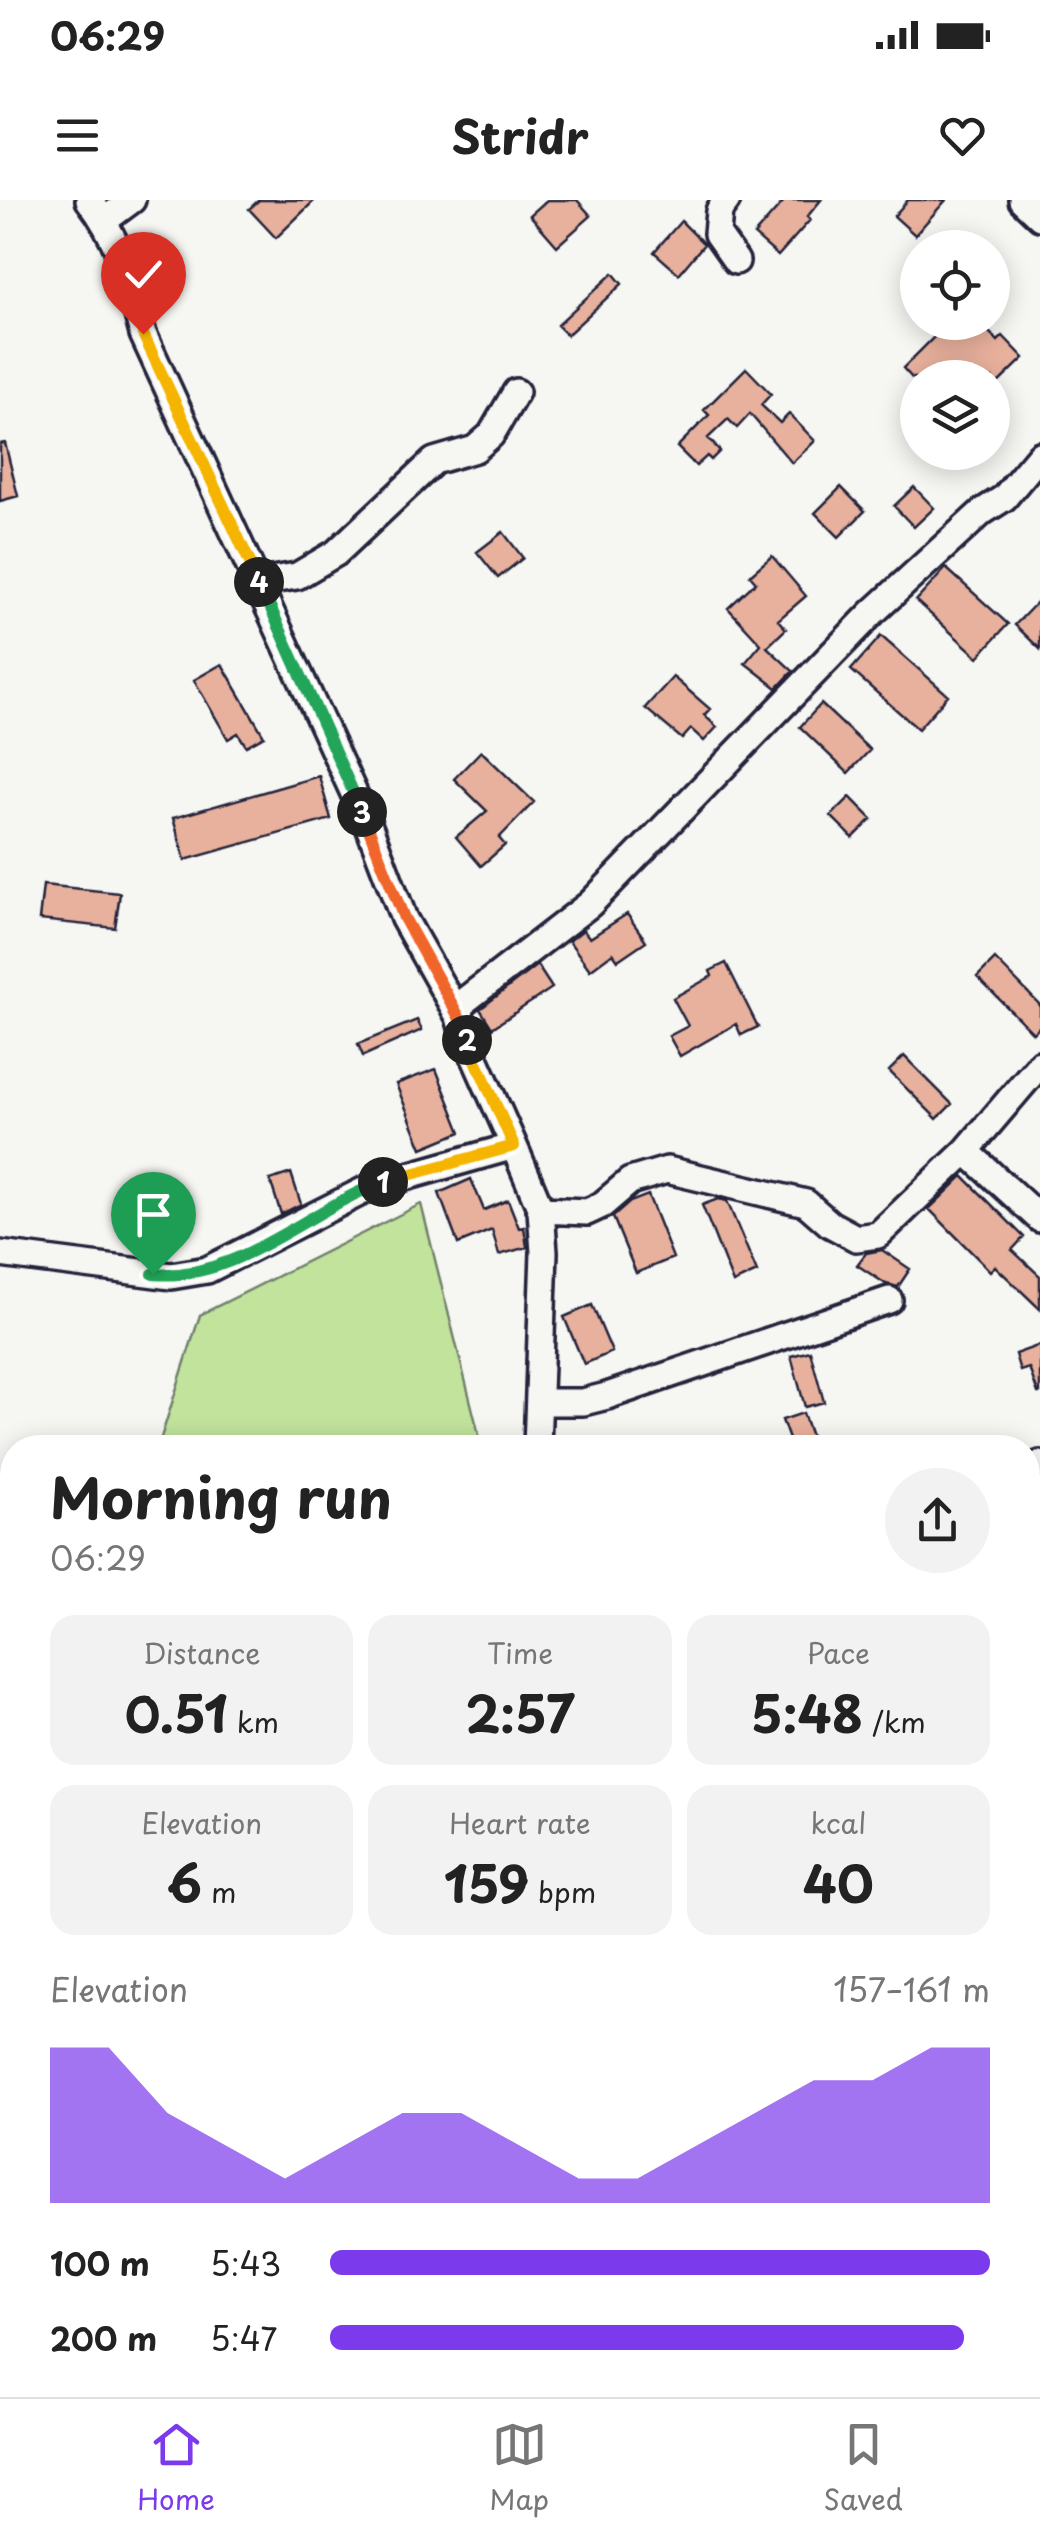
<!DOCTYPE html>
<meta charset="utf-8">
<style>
:root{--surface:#fff;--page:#f2f2f2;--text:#222;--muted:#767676;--line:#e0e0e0;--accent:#7c3aed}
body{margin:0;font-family:"Playpen Sans",sans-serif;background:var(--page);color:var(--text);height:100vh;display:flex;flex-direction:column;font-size:38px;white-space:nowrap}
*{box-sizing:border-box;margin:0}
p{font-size:32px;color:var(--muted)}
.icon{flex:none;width:55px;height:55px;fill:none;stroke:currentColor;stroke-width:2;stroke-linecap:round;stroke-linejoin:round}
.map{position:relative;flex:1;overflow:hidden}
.details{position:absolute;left:0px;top:1235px;width:1040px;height:962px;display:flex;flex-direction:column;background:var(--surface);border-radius:40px 40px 0 0;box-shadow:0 5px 25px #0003}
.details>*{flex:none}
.controls{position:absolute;left:900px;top:30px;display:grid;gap:20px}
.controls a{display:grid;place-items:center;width:110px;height:110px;border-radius:50%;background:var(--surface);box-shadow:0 5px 25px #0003;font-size:50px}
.pin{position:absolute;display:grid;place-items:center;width:85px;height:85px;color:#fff;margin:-102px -42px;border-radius:50% 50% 50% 0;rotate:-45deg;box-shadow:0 0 10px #0007}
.pin .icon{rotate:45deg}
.km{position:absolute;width:50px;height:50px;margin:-25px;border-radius:50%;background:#222;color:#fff;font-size:28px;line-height:50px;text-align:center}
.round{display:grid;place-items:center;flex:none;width:105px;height:105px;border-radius:52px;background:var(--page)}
.overview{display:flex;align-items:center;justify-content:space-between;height:170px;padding:0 50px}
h1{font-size:55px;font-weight:700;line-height:75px}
.stats{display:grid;grid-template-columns:repeat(3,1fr);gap:15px;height:170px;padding:10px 50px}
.stats div{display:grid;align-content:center;border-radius:25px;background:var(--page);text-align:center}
.stats b{font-size:50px;font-weight:700}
.stats small{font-size:28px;font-weight:400}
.stats p{font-size:28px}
.chart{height:280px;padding:20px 50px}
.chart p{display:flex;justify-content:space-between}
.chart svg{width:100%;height:180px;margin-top:10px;fill:var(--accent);opacity:.7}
ul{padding:0 50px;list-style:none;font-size:32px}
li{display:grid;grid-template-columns:160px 120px 1fr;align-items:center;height:75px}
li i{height:25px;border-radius:12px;background:var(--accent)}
.status{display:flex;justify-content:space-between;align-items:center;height:70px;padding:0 50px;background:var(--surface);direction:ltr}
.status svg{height:28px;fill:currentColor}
header{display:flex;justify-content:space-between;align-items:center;height:130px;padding:0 50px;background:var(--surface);font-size:45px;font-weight:700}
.menu{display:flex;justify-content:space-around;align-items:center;height:140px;border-top:2px solid var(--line);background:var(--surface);font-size:28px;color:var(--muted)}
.menu a{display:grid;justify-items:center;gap:5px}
.menu .on{color:var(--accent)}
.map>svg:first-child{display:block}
.green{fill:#c1e39c;stroke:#72826c;stroke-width:2.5}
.building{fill:#e8b19d;stroke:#22223b;stroke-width:2.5}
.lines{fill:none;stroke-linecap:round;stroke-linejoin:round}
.minor-casing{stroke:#22223b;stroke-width:32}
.minor{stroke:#f6f6f2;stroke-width:25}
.split-1-casing{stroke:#fff;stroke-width:20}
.split-2-casing{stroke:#fff;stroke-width:20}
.split-3-casing{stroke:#fff;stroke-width:20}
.split-4-casing{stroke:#fff;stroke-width:20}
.split-5-casing{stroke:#fff;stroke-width:20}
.split-1{stroke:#22a559;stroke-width:12}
.split-2{stroke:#f5b400;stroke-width:12}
.split-3{stroke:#f0652b;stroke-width:12}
.split-4{stroke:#22a559;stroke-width:12}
.split-5{stroke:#f5b400;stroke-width:12}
</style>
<div class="status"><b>06:29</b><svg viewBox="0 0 49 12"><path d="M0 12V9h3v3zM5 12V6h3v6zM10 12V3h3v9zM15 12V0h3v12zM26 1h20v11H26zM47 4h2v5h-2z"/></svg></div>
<header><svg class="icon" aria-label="menu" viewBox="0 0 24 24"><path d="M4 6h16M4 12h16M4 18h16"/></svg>Stridr<svg class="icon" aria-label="heart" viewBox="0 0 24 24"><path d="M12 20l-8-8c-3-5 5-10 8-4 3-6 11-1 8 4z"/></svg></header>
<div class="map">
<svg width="1040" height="2197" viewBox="0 0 1040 2197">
<rect width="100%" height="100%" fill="#f6f6f2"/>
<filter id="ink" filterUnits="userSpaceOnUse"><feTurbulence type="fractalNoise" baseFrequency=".01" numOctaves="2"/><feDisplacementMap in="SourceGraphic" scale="20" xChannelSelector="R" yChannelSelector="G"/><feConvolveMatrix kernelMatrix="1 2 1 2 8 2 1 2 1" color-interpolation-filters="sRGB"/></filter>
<g filter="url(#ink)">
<path class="green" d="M421,1004L482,1247H158L200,1115Z
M12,1489V1841L0,1809V1503Z
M1040,1716V2197H495L535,2185H1028V1723Z
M12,2059V2185H183L180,2197H0V2123Z"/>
<path class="building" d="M259,0H315L276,38L249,9Z
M547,0H577L591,16L557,46L530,15Z
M785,0H821L807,17L810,20L778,56L754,35Z
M908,0H946L915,35L894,16Z
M681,21L704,44L679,74L654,52Z
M613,73L622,84L567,135L557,125Z
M949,122H979L998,141L1003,136L1024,158L992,189V178H912L903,168Z
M746,168L771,194L761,205L780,223L789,214L815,241L792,263L750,214L737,228L728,219L708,238L720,251L711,260L707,256L696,266L677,247L709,215L704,210Z
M5,243L18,296L0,301V244Z
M841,287L865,311L839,337L815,313Z
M914,287L934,308L914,327L894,306Z
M503,332L523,358L498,378L477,352Z
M772,356L806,396L778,420L786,429L767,447L793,471L777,488L745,463L761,444L728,408L756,382L750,375Z
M946,368L1008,424L978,457L916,401Z
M1040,399V449L1015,425Z
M881,436L948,495L918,529L851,470Z
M222,464L264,536L246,546L238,533L228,539L194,480Z
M673,477L710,509L704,515L717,527L704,541L691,529L682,539L645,508Z
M821,504L870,550L848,573L800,527Z
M481,551L534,602L499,638L505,645L481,666L456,637L487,611L454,579Z
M319,576L331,619L185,660L173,618Z
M850,597L872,619L853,638L831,616Z
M43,685L120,693L115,728L39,720Z
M627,714L646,741L618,760L613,753L590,770L569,741L583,730L590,738Z
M995,759L1040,805V826L1033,833L977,777Z
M726,763L758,827L741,835L736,824L680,856L669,836L688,826L673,798L712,776L710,771Z
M537,765L552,788L492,828L480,809Z
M417,820L422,830L363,856L358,844Z
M904,856L952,904L937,919L889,871Z
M436,869L461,932L422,948L396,884Z
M291,973L301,1004L281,1014L270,980Z
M963,976L1024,1037L1012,1050L1040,1076V1109L995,1066L990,1071L929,1009Z
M471,979L484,1010L508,1000L519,1028L524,1027L527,1047L499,1055L492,1030L458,1044L439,993Z
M648,995L673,1058L636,1073L613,1017L630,1002Z
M718,999L727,1001L757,1072L733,1083L702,1005Z
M882,1050L910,1069L898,1087L886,1084L857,1065L866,1053Z
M592,1105L612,1152L584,1164L564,1117Z
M1040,1145V1193H1038L1029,1168L1020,1171L1015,1154Z
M810,1151L824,1202L805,1207L791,1156Z
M803,1213L815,1248H792L782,1220Z"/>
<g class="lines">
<g class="minor-casing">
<path id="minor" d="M89,0C121,41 130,84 143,134L368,624L404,719L459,817
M727,0L719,11L717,34L736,61
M1022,0L1040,17
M105,20L132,0
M258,382L297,376L336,353L434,261L475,249L491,235L516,192
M514,946L463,831L459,817L463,802L590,704L872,413L982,312L1004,298L1040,255
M966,951L1040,1019
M541,1010L587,1012L602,1005L630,981L667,970L806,1003L830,1024L856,1038L878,1035L966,951L1040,864
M0,1054L171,1076L207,1070L373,986L514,946L541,1010L544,1052L537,1248
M541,1202H583L607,1196L889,1100
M1028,1270L1040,1264
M0,1430L12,1410
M1028,1662L1040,1674
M0,2015H12
M477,2197L489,2193L494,2197"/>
</g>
<use href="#minor" class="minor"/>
</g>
</g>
<g class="lines" filter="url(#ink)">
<g class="split-1-casing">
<path id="split-1" d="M153,1074C237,1082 308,1009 383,982"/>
</g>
<g class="split-2-casing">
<path id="split-2" d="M383,982L514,946L467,840"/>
</g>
<g class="split-3-casing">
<path id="split-3" d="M362,612L404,718L459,817L467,840"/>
</g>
<g class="split-4-casing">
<path id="split-4" d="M259,382L362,612"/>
</g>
<g class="split-5-casing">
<path id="split-5" d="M143,134L259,382"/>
</g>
<use href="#split-1" class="split-1"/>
<use href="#split-2" class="split-2"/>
<use href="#split-3" class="split-3"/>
<use href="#split-4" class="split-4"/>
<use href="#split-5" class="split-5"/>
</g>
</svg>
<div class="controls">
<a><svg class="icon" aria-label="locate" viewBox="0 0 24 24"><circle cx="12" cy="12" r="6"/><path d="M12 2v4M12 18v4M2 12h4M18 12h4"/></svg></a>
<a><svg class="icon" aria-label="layers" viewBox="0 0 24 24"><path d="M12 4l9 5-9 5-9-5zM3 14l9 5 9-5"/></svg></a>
</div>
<div class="pin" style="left:153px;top:1074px;background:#1e9e55"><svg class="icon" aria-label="arrive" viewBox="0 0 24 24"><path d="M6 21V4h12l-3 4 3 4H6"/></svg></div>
<div class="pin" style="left:143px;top:134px;background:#d93025"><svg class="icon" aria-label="check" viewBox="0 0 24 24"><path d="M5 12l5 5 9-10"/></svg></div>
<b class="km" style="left:383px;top:982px">1</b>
<b class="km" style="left:467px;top:840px">2</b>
<b class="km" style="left:362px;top:612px">3</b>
<b class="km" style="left:259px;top:382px">4</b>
<section class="details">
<div class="overview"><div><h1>Morning run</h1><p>06:29</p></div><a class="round"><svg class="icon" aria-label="share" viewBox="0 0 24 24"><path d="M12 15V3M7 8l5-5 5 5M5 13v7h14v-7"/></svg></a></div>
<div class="stats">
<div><p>Distance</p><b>0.51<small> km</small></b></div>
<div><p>Time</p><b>2:57</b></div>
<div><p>Pace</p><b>5:48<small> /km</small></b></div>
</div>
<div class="stats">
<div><p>Elevation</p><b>6<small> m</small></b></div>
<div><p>Heart rate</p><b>159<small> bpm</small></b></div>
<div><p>kcal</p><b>40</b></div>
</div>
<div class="chart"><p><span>Elevation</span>157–161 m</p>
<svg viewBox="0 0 160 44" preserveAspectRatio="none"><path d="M0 44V6L10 6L20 22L30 30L40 38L50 30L60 22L70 22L80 30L90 38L100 38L110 30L120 22L130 14L140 14L150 6L160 6V44z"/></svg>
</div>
<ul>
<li><b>100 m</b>5:43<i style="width:100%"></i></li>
<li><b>200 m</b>5:47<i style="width:96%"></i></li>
</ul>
</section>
</div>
<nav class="menu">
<a class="on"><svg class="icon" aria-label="home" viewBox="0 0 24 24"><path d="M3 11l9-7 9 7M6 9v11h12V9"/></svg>Home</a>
<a><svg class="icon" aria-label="map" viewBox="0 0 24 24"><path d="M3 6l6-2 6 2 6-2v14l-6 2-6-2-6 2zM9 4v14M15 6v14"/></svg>Map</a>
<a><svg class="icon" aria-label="saved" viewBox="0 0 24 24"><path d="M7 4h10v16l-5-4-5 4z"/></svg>Saved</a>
</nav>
